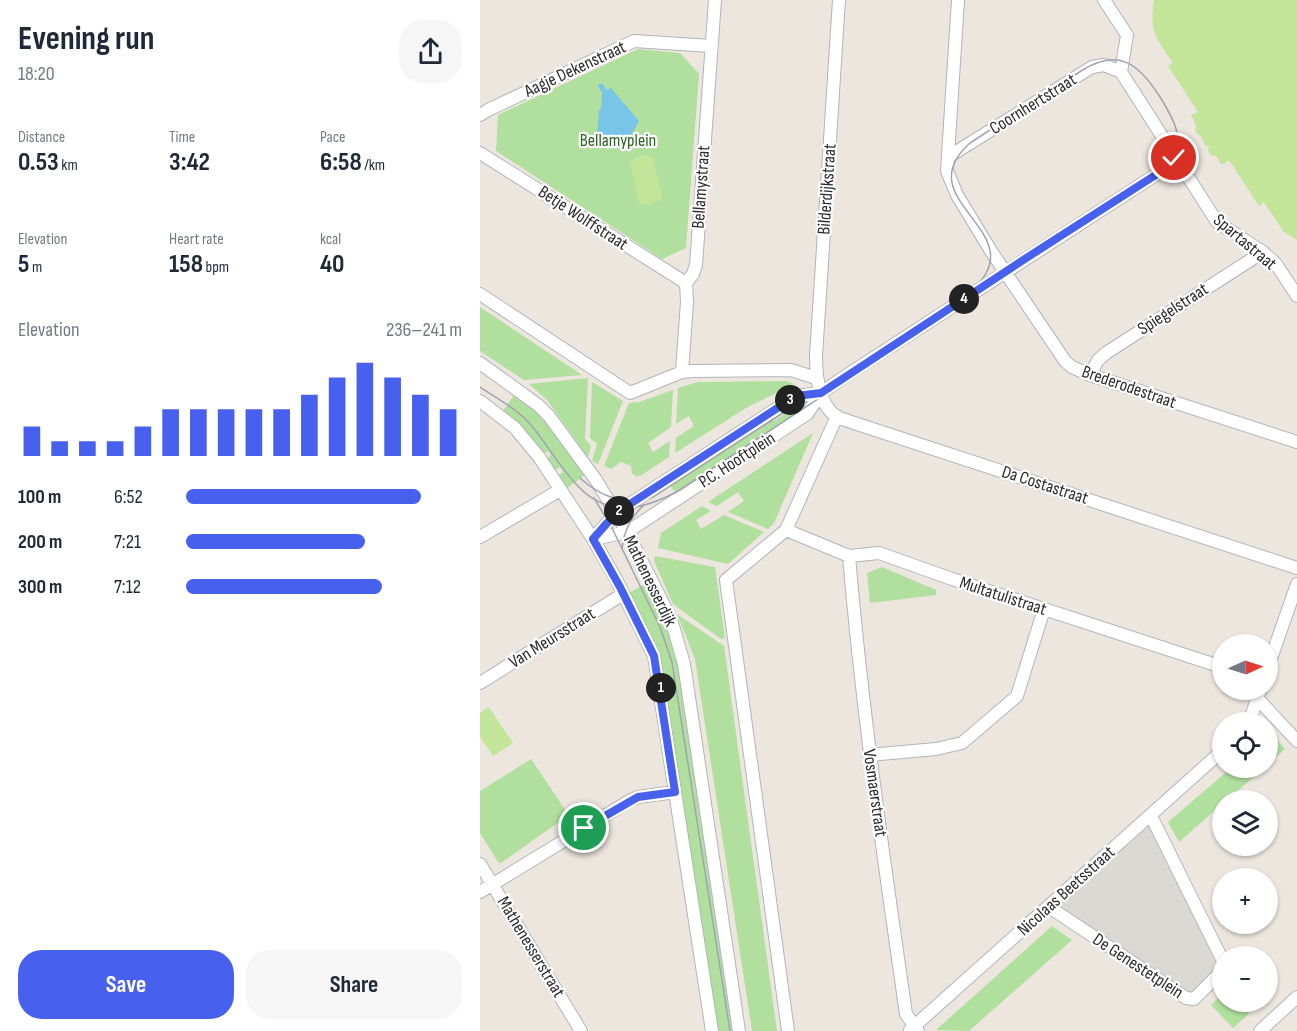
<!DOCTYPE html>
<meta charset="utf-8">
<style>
:root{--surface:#fff;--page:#f6f6f7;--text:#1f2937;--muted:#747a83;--accent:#4860ee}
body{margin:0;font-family:"Sofia Sans Condensed",sans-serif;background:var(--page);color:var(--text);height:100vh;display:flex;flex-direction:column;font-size:22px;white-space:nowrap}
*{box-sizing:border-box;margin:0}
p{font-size:20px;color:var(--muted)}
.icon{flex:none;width:33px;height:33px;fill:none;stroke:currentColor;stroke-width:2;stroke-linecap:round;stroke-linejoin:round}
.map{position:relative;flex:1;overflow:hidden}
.drawer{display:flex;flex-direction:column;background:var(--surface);width:480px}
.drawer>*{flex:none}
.needle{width:39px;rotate:87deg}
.tools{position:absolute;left:732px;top:634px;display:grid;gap:12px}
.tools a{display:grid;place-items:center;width:66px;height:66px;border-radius:50%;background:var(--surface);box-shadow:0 2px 4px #0004;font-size:30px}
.pin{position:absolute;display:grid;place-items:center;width:51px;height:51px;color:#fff;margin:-26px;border:3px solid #fff;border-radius:50%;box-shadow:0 2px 6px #0007}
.km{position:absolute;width:30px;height:30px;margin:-15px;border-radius:50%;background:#222;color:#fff;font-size:16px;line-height:30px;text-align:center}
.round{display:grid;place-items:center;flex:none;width:63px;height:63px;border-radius:24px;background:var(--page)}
.head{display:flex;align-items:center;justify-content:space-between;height:102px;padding:0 18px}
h1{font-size:33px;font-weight:700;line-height:45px}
.figures{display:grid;grid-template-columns:repeat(3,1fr);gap:9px;height:102px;padding:6px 18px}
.figures div{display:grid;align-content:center}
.figures b{font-size:26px;font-weight:700}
.figures small{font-size:16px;font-weight:400}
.figures p{font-size:16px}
.chart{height:168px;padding:12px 18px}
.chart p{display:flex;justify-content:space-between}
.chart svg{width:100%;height:108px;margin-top:6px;stroke:var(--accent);stroke-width:6}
.action{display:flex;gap:12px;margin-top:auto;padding:12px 18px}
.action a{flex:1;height:69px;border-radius:24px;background:var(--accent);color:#fff;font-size:24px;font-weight:700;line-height:69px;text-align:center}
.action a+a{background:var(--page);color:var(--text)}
ul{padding:0 18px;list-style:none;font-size:20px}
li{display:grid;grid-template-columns:96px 72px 1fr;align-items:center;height:45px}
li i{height:15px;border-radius:8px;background:var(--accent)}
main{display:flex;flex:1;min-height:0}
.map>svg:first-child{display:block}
.green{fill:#b1df9e}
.pitch{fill:#c2e59a}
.plaza{fill:#dcd9d4}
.water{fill:#78c5e7}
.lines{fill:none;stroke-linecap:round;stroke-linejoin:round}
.minor-casing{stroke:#b1b4bd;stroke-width:14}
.minor{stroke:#fff;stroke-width:12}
.tram{stroke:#a1a3b4;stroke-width:1.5}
.route-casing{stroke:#fff;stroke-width:12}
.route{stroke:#4860ee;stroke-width:8}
.labels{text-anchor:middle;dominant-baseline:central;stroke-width:4.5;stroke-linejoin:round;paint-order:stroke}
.street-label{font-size:18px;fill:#2b2b2b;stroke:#fff}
.park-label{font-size:18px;fill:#2a641f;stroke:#fff}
</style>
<main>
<section class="drawer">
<div class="head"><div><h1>Evening run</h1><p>18:20</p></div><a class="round"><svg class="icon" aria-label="share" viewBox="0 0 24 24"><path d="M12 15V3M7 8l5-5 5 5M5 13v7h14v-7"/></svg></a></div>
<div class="figures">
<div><p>Distance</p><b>0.53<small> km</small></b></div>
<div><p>Time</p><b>3:42</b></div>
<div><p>Pace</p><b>6:58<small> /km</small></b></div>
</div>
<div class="figures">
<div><p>Elevation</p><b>5<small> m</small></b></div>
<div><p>Heart rate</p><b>158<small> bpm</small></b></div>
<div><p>kcal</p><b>40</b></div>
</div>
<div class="chart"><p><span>Elevation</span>236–241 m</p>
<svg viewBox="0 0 160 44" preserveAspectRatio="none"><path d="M5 44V32M15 44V38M25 44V38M35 44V38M45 44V32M55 44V25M65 44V25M75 44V25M85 44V25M95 44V25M105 44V19M115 44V12M125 44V6M135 44V12M145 44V19M155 44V25"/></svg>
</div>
<ul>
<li><b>100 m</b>6:52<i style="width:85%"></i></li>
<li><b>200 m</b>7:21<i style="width:65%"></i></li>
<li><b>300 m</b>7:12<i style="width:71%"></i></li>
</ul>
<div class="action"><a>Save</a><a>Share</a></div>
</section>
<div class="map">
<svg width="817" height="1031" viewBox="0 0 817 1031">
<rect width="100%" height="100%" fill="#ece6de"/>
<path class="green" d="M158,49L200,53L219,74L206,248L182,259L16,151L18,115Z
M0,307L102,375L44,380L0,351Z
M108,378L105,439L111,446L108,457L67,400L49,384Z
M306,381L314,384L266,408L195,453L196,438L214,426L209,416L196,424L198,388L218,382Z
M112,382L143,401L118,464L112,461L117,444L110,438Z
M193,390L191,427L168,443L173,452L190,441L189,457L160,476L158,475L156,479V475L152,474L151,466L141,462L131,469L124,466L149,403L159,402Z
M36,392L58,410L106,474L87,488L78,476L83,472L80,467L74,471L66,459L71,455L68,451L63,454L23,411Z
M311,410L315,418L197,495L189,484L292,418L294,421Z
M333,433L294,523L288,529L248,512L264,501L258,492L237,506L228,502Z
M222,506L231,511L216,520L221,529L244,515L284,532L248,564L178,548L181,533Z
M175,556L235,567L245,638L241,639L193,604L174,561Z
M402,567L456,590V595L390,603L387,573Z
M168,582L170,585L165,588L167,593L173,591L183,613L197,653L255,1031H237L182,666L179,656L149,593Z
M197,614L244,646L297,1031H272L215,659Z
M791,733L805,749L788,764V736Z
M51,759L86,811V817L21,863L18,862L0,833V791Z
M751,768H784L746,801H742V804L699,842L688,822Z
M572,926L592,940L489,1031L456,1030Z
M742,994V1002H758L769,1014L753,1028L731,1005Z"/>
<path class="pitch" d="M674,0H817V240L803,231L784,202L779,206L749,160L744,164H741L736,156L731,155L728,151L729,146H726L721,138L722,136L718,135L715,130L716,125L711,115L718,112L688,66L693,63C676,37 669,32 674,0Z
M166,155L173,158L182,199L168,205L159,203L150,162L156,157Z
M9,707L33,743L13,756L0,737V713Z"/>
<path class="plaza" d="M671,816L742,959V971L714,999L569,907Z"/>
<path class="water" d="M122,83L127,90L131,88L159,121L146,144L117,137L119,110L121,109L122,93L118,85Z"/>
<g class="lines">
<g class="minor-casing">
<path id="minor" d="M359,0L336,356C336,376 338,404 357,417C361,419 367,420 371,422L817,568
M478,0L467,171L477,195L511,251L585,361L592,367L610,375L817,442
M624,0L647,35L641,72L737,222L783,252L796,264L817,296
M0,115L8,110L154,41L231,46
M0,153L206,283
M468,157L612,67L624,65L641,72
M0,294L150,393L202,372L213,371L311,370L336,378
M0,363L58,405L69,416L116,480L146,530L191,619L204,664L259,1031
M202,372L207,302L206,283L213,274L216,265L235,0
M610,375L618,360L626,353L783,252
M0,401L35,428L59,457L113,539L136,579L174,656L232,1031
M306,530L369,556L399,553L472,579L742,667
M0,537L80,490
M113,539L147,532L327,414L341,393L367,375L697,161
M113,539L136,513L316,396L341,393
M369,556C382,710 404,861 426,1014L438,1031
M788,667L817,584
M0,683L143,594
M778,699L817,741
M769,723L780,690
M389,755L456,749L482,743L537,696L564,609
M671,816L742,959
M0,864L101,1031
M0,892L149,801L158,797L195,792
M569,907L706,998L714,999L742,971
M430,1030L742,751
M308,1031L246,580L306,530L357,416
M780,1031L817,997"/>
</g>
<use href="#minor" class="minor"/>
<path class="tram" d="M0,387C18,399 37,409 51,425C67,444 79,466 96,484C127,519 164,510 200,490L682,172C709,147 697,124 680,97C659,64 639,47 601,71L490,143C424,202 560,232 490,292L173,497C144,505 122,498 100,478
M114,498L132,528L180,627L192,662L250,1031
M142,549C144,531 150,518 164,505"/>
</g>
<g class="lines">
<g class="route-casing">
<path id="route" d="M104,828L158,797L195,792L174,656L140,587L113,539L136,513L316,396L341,393L554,253L688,167L697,161L694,158"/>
</g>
<use href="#route" class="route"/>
</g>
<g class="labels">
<g class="street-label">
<text transform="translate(95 69) rotate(-25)">Aagje Dekenstraat</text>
<text transform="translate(553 104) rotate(-32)">Coornhertstraat</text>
<text transform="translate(221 187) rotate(-86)">Bellamystraat</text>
<text transform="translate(347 189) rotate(-86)">Bilderdijkstraat</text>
<text transform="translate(103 218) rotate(33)">Betje Wolffstraat</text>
<text transform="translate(765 242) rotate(40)">Spartastraat</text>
<text transform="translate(693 309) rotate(-33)">Spiegelstraat</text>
<text transform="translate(649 387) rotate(19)">Brederodestraat</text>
<text transform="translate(257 460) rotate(-33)">P.C. Hooftplein</text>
<text transform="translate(565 485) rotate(18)">Da Costastraat</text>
<text transform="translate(170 581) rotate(64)">Mathenesserdijk</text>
<text transform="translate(523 596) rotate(18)">Multatulistraat</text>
<text transform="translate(72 638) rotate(-32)">Van Meursstraat</text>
<text transform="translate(395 793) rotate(82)">Vosmaerstraat</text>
<text transform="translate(586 891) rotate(-42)">Nicolaas Beetsstraat</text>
<text transform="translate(51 947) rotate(59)">Mathenesserstraat</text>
<text transform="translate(658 966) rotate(33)">De Genestetplein</text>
</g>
<g class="park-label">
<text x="138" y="140">Bellamyplein</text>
</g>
</g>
</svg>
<div class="tools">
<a><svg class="needle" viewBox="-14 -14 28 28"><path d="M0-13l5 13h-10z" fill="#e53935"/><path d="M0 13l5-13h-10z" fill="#747a83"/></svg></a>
<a><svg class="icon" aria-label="locate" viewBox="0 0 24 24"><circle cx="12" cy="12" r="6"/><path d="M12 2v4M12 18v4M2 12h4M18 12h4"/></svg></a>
<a><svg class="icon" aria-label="layers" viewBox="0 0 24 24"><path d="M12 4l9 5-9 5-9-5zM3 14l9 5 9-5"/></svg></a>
<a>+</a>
<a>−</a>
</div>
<div class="pin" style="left:104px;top:828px;background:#1e9e55"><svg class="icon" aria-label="arrive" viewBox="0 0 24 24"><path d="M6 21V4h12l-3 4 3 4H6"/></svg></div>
<div class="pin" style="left:694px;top:158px;background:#d93025"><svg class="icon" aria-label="check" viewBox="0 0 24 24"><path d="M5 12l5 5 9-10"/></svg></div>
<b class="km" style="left:181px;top:688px">1</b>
<b class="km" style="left:139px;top:511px">2</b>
<b class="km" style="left:310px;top:400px">3</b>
<b class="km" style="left:484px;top:299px">4</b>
</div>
</main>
